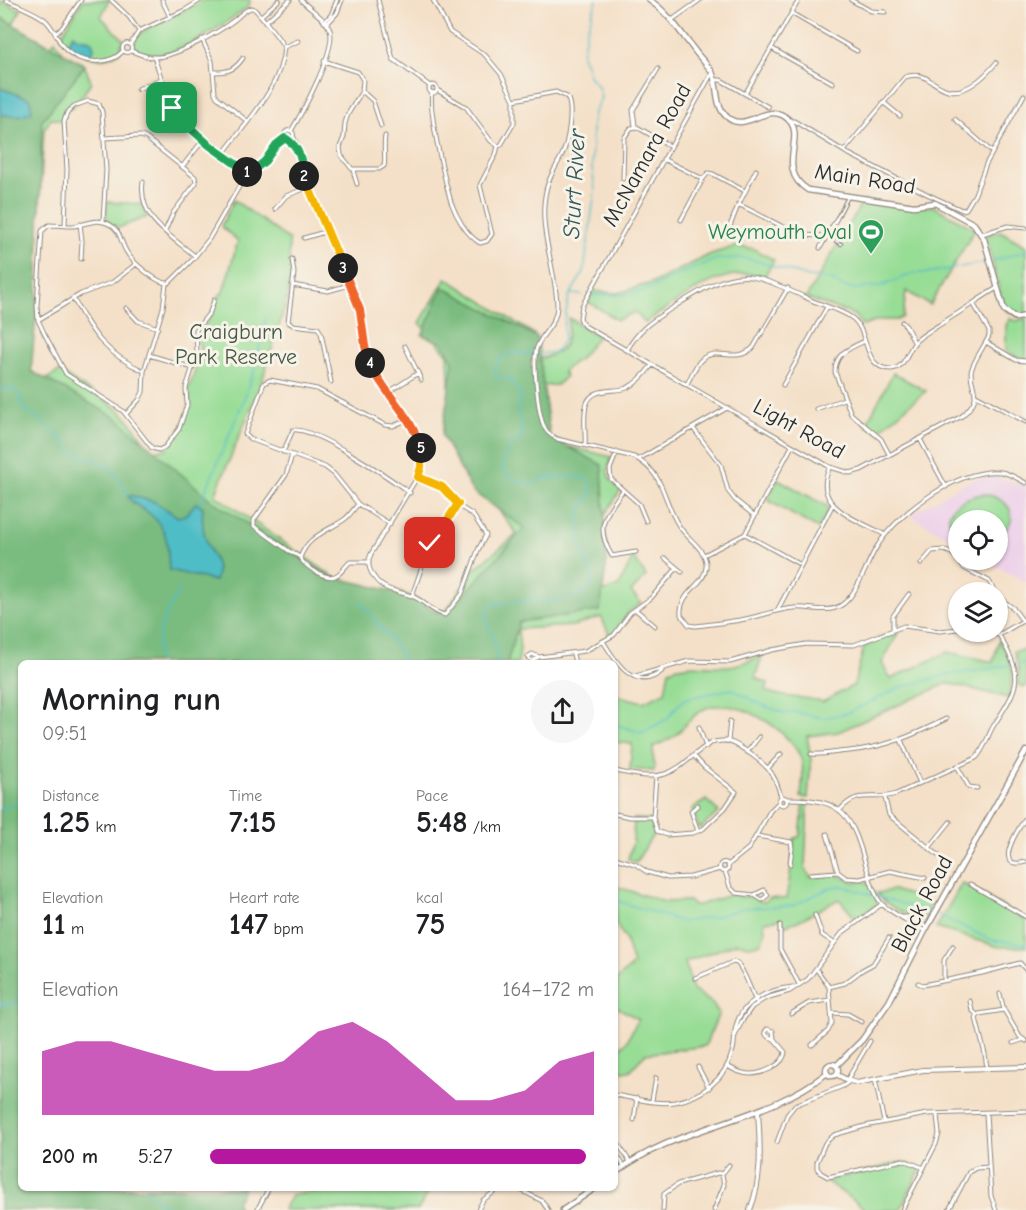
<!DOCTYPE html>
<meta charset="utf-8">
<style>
:root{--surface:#fff;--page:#f6f6f6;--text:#202124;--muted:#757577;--accent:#b5179e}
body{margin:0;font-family:"Comic Neue",sans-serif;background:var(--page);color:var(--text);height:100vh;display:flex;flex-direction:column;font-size:22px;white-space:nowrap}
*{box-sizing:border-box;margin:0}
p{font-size:20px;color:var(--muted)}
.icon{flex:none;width:33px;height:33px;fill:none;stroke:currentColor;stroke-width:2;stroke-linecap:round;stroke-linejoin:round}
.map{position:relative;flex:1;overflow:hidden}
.drawer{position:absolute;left:18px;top:660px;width:600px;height:531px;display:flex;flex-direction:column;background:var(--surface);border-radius:9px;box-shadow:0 2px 4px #0004}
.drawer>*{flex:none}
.fabs{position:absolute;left:948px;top:510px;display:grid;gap:12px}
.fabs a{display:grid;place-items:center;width:60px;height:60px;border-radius:50%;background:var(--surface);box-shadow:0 2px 4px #0004;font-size:30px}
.pin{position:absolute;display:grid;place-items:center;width:51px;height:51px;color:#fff;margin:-26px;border-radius:12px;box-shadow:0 3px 9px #0006}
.km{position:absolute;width:30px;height:30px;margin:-15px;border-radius:50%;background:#222;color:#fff;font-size:16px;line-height:30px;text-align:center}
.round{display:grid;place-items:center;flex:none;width:63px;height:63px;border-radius:32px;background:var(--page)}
.summary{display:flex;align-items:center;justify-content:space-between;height:102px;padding:0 24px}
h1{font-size:33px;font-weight:600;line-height:45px}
.metrics{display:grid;grid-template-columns:repeat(3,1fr);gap:9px;height:102px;padding:6px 24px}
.metrics div{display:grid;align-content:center}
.metrics b{font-size:30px;font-weight:600}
.metrics small{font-size:16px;font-weight:400}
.metrics p{font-size:16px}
.chart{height:168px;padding:12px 24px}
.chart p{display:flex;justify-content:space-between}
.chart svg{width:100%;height:108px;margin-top:6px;fill:var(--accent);opacity:.7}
ul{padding:0 24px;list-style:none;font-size:20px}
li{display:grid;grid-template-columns:96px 72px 1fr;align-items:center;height:45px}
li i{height:15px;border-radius:8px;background:var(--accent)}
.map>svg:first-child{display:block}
.built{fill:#edd1e9}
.green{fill:#98dd96;stroke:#628460;stroke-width:1.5}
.forest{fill:#7abc7f;stroke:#527455;stroke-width:1.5}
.water{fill:#4fbdc6;stroke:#3d7478;stroke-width:1.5}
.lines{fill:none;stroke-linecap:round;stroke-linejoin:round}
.stream{stroke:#4fbdc6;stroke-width:1.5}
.pedestrian-casing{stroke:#90867a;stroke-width:4.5}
.minor-casing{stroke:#90867a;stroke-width:5}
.tertiary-casing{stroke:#90867a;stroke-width:6}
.secondary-casing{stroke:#90867a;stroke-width:7}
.pedestrian{stroke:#fff;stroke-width:2}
.minor{stroke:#fff;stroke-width:3}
.tertiary{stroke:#fff;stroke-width:4}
.secondary{stroke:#fff;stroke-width:4.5}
.split-1-casing{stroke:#fff;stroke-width:12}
.split-2-casing{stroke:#fff;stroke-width:12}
.split-3-casing{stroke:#fff;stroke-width:12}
.split-4-casing{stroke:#fff;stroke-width:12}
.split-5-casing{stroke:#fff;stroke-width:12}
.split-6-casing{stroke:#fff;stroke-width:12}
.split-7-casing{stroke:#fff;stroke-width:12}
.split-1{stroke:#22a559;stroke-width:8}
.split-2{stroke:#22a559;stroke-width:8}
.split-3{stroke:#f5b400;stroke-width:8}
.split-4{stroke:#f0652b;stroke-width:8}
.split-5{stroke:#f0652b;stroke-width:8}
.split-6{stroke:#f5b400;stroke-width:8}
.split-7{stroke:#22a559;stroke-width:8}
.labels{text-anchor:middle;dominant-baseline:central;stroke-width:6;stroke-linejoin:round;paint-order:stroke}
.street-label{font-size:22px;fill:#2b2b2b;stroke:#f7f3e8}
.leisure-label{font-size:22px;fill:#27864d;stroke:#f7f3e8;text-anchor:end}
.park-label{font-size:22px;fill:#465846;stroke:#f7f3e8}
.water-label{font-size:24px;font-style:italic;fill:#36575a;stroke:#f7f3e8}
</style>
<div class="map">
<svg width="1026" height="1210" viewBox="0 0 1026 1210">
<rect width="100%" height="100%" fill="#f7f3e8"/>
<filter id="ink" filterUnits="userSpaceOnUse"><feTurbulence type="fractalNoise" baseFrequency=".0167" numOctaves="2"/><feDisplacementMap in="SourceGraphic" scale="12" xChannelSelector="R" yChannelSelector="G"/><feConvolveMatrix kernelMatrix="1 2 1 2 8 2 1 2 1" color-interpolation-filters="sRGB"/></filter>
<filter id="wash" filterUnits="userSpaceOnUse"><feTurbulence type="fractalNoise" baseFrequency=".008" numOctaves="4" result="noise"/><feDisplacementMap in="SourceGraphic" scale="24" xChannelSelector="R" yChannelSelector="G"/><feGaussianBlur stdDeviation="1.35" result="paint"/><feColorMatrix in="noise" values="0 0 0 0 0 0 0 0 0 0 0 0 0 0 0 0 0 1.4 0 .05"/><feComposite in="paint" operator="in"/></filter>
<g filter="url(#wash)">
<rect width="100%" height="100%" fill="#f4e0c8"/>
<path class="built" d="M991,475L1026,486V583L986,560H998V520H958V543L910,515L968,481Z"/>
<path class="green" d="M83,0H109L101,17L124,40L121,45L120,51C101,67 74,55 61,36Z
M203,0H250L249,6C226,23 190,49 161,54C152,55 142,51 133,48C135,43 135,39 139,35C152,22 185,13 203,0Z
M2,1L21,10L12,25L49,48L55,40C62,54 69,60 84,64L91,82L80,100L65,113L62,120L51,119L44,129L31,371L45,380L60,371C78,387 101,395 119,410C132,420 141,438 151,451L167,449L183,425L190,403L188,390L200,357L199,334L213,313L217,298L223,292L238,241L221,226L234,200L289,240V257L292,273L286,303L262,381L215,495L337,579L444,614L473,570L517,534L451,448L448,355L420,323L446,278L534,334L538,430L554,443L612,457C605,474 607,478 621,490L602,519V592L619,586L633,557L646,576L631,592L641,603L628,613L617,630L610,636L601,617L573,626L518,629L520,650L518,663H21L0,793V5Z
M863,201L912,207L933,206L975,229L930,305L906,291L903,317L897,320H879L863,326L854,315L806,298Z
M107,202L142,204L147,217L118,228L106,220Z
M1000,231L1026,246V314L1017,316L1006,310L1003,304L986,235Z
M737,246L754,249L774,260L764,277C722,263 678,302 645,323L635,312L617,320L587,301L593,291L618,293L655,282L711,254Z
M569,318L598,336L579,360L574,362L563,372L566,376L557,385L541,386L539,359C567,352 567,344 569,318Z
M1026,318V360H1024L1006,351V325L1010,319L1016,321Z
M893,373L926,391L877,432L866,425Z
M778,479L830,508L818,529L767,500Z
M984,494C1010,498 1023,519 998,537V520H958V534C934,513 962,496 984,494Z
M898,633L882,663L891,679L948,652L993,662L999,640C1012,663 1016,671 1008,698L948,683L838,732L807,736L811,759L808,798L801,797C802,785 805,768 800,756C787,728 735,695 704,709C692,715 686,725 677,734C670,740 661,743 653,747L654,771L630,769L632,744L615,742V695L643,702L665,692L669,670C691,661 707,668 730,666C741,665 752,659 762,656L755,678L768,683L766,691C786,700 802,695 823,702L854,685L864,647L883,636Z
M1026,650V687L1018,685L1019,671L1014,651Z
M706,800L719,812L701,828L698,827L692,809Z
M804,802H808L805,867L810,877L838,875L854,882L864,881L869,883L878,901L877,905L855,918L839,899L798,921L783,926L781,919L764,922L765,932L761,943L750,946L737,943L685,962L693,990L712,1003L719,1013L705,1046L645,1054L630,1071L615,1070V1053L627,1041L638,1019L615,1006L617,979L633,965L625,938L615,923V886L665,902L689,901L694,905H699L733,894L742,897L753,896L757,900L764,902L770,898L786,899L790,876L794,839L800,836Z
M634,819L650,820L655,832L636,862L628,859L633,842Z
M962,883L1026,920V947H999L936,928Z
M893,890L920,898L932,904L921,920C904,913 889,909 877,893Z
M902,1162L920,1168V1170L900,1210H863V1207L826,1181Z
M315,1188H431L418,1210H283L291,1196L315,1191Z"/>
<path class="forest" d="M0,17L85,65L42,121L37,305L31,371L117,418L212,501L329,576L409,595L437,612L450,610L524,528L472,491L442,435L453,362L443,343L422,335L443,287L537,337L550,437L602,465L607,559L600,611L519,622L507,663H21V1188H244L236,1203L240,1210H0Z"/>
<path class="water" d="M73,34L78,38L91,40L94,48L92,52L85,54L74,50L68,43Z
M0,88L30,99L32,112L18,116L0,115Z
M129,495L155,502L178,517L185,515L196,503L203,507C202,517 203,531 206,541C210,556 222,564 215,581L169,570C167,546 170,532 150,514C142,508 134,505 128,497Z"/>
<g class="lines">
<path class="stream" d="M992,261L1026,251
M571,294L582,295
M591,295H625L642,292L685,272L717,259L743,258L760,262L808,277L830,279L841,286L853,289L882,286L914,273H928L988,262
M538,354L555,352L564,339V325L569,296L584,272L595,190L592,167V125L594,112L601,98L598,86L589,76L586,64L582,56L586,32L597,0
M0,390L5,388L14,390L21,396V404L25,410L38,418L65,442L69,450L105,465L113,471L128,495
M200,504L243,402L256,364L266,318
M360,602L400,651L403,663
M158,663C156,630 164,616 180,589
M498,663L494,637L488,626L486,613L493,605C527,594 560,612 592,586L593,578L580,543L578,522L580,511L592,491L588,480C576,473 557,480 543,478L533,485C521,482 507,480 502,467L509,447L521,439L523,431L518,413L520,393L509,378L497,379C494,373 495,370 497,364C503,348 519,354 533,354
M1017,664L1026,662
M615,724L642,733L667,719L678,705L687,698L732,689L764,706L784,713L796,712L822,718L848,713L901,687L943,676L1011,665
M0,809L21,802
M615,900L683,922L719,916L743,908L792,906L832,887L842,886L933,913
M937,914L991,940L1026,944
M0,1003C10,1006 14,1005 21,998
M144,1188L169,1210"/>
</g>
</g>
<g filter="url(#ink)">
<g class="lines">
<g class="pedestrian-casing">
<path id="pedestrian" d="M837,218L848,197
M827,236L841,244"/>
</g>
<g class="minor-casing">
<path id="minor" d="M6,0C18,6 33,11 44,19C55,28 57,41 66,50C81,64 110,66 123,51
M111,0L129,17L139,31
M162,0L170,17
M378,0L393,59L430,86
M433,0L450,32L485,55L501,74L514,100
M851,0L871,11L885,12
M791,13L857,51
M261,16L279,0
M672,20L700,0
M265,22L290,0
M324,22L331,15L337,0
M327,24L337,13L342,0
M56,32L62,28L81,0
M202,39L212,61L215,93L217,97L247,121
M122.5 48a4.5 4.5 0 1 1 9 0a4.5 4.5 0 1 1-9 0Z
M130,45L139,31L185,10L201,0
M284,47L298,41
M771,48L833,83
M131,51C138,53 145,57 153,57C172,59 217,33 233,21C238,18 245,8 252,8C256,8 281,41 284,47C282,87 246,122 223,154
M154,57L173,112L209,145L249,174
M324,61L358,72L363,80L362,91L348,114L345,123L344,137L340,147L341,155L352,169H379L384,166C386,161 383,145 385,136
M215,72C228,72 235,70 243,58
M712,73L582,306L580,318L583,325L830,467L850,473L861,470L962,416C985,394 971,394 971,372C972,363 985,345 989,336V331L973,303
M714,80H721L768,107
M429 89a4 4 0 1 1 8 0a4 4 0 1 1-8 0Z
M138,89L161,79
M437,90L466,107L491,141L498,146
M362,91L373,101L381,126
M432,92C428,111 445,181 451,202C456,216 466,235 480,243L487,241L492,234L480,185L496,154L498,146L501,145L514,123V100
M745,94L799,0
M514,100L556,92L567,97C574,108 568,143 562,155C555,169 547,180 545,196C539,232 556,269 557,305C557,326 541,332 536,350C533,362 538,415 544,426C546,432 551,436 557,439L634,457C666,474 662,500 679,526C687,539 708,550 706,567C705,586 679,591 681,615L689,625L695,626C713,624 732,622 750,618C764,615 780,609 794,608C809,606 826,614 840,606C857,597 867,561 878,545C900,511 959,468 1001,472C1009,473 1018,479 1026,483
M883,102L900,116
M955,119L992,152
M790,121H794L847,153
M635,126L633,110L658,69
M284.5 135a4.5 4.5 0 1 1 9 0a4.5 4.5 0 1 1-9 0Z
M291,131C302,113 337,49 330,30C326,18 309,9 301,0
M293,136C298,145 310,178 309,187
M104,138L141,136L146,138L195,177L196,183L173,213L165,231
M844,151L905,77C925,70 931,85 948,90C966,95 985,76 996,63
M849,154L929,195L962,210L966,209L975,194L986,164L1024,95
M663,159L703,179L681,220
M182,167L204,139
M304,167C303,184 315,198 322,214C335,244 349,276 359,308C365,327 363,347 372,366C390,404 431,429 418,476L371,554C368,560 368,566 371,572C382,594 398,589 416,598C426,603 433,613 445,615L462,594L478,550L486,535L473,515L462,508L445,490L418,476
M355,169L354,174L357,184
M623,179L624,138L631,128L637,127L670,146
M703,179L708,173L713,174L745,191
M143,182C138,219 170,235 195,256
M738,204L799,235L827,236
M275,209L286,196L309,187
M80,224L82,241L81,259
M65,225L67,169L64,121L67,113L74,106L88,101L99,104L102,112L106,170L103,221
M730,226L737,208L756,170
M982,234L1008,226L1026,228
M304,238L328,231
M820,248L837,218
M292,259L294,273L288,322L293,325L318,328L321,333L331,382
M292,285L328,291L349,285
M73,298C92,334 106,354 144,371
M214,300L210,312L196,330L197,354L186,388L187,405L179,429L165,447L159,450L152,448L123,411L66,374L44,333L38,320L37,305L42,231L49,225C57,225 65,226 73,226C85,225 97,217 109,224C121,230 120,241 126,251C132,262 157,284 169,283L193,259L209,239L244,178L265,161L276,145L285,138
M126,308L138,321L158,328
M38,320L81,294L113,282L136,264
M902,322L906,326L914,342
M865,341C850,348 835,353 835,372L851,414L881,439L889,454
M986,342L1016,360L1026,361
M627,350C641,326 654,320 677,305C739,266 746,270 811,300C824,306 841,310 852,318C870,331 862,369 891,369C906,369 907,349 917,340C926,332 937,327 947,320C964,310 980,298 997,288
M149,355L193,368
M418,373L421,380
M687,384C691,377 695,365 702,359C718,346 734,364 753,348L788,288
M783,385L827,307
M389,392L418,373L405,346
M976,395L1026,422
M816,409L844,399
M126,414L139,400L143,392L144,371L163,308L166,284
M693,428L721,465L728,491L735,500L755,516
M920,439L946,487
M585,445C586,433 583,418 586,406C591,386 613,393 627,388C638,383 646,373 652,365
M283,452L293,430C314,427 390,478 410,493
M617,452L610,469L611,479L639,504L646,521
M292,455L286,475L254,520V526L289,551L300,557
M639,459L727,408
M830,467C810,507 857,519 885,535
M623,490C605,516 594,526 612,556L636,552
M358,504C354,509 350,515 345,519C328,531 307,536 300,558C305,566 324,580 335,576C341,574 345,566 350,562H369
M390,524L358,504L334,474L325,467L250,439L245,434L264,383L270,380L317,389L385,425L393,426L409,419
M745,534L792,446
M704,555L745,534L801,565
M921,564L932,551L944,550L953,554L964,568L989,581L995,592
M677,568L682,572
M412,596L430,543L458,504
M998,597L1013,608L1022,620
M636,610L655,626
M777,611L832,506
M893,629V616L909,594
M975,632L999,635L1026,619
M603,641C615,661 635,694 662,671
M573,654L575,663
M539,657L532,654L528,657L532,661L539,657L585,651L614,635L630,613L651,598L677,568L665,558
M636,676L689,661L730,662L772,650L806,644L854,645L904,626L940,631L958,629
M699,727L706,747
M901,740L920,783
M728,741L730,721
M747,752L759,737
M811,754C825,755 835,752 849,751C886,747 912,736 946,719
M957,766L969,787L977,788
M768,768L781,754
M615,771C631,774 649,779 665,774C684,768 695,751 711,743C717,741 724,740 730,742C740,745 769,766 773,776C777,782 779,790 781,797
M656,776L653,817L657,831L667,835L693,833L703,829L725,808L736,792L704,767L694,756
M779 801a4 4 0 1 1 8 0a4 4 0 1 1-8 0Z
M885,798L889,815L939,856
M786,799C846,798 852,817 867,869C871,881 873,893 881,903C887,910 916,926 925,931
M840,810C859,788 873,802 896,794L976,758C985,749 987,736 994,725C1020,685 1024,678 999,635
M615,814L630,817H653
M1026,817C1019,828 990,871 1026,862
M698,831L691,811L698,805
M827,834L838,872L846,878L860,879L890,871L925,878
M757,836L791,842L792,848L790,864
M929,848L950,822
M615,858L635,864L647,872L668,878L691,877L720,869
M719.5 867a4.5 4.5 0 1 1 9 0a4.5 4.5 0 1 1-9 0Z
M728,865L749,848L770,811L779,802
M725,871L730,887L736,893L754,895L764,890L768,895L762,900L754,895
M810,874L838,872
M970,884L1026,917
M815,915L822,935L834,943
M903,917H908L927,927
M780,925V949L799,984
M695,978L733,962L737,963C745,971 750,990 756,1001
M944,980V960L953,946
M918,983L923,985L982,973L1020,963L1026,970
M829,987L845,983L862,970L873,964L889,938
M1000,994L1004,1010
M970,1001L972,1010L977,1015
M832,1013L848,1014L862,1022
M791,1014L809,1003L830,1000
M735,1036L742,1021L752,1007L766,998L790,991L808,979L842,933L882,904
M1013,1043L1022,1040
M812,1045L828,1031L832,1023L829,987L817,970
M727,1066C734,1070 742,1074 750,1074C763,1074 784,1065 785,1052L774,1039L767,1036L765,1032L767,1029L773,1031L774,1039
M698,1067L709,1088
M987,1068L985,1054L976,1018L979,1014L1004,1010L1020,1037L1026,1041
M875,1079L884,1122
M847,1080L870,1041
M615,1095C634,1098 656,1105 675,1102C701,1097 725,1080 732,1053C735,1046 734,1038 735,1031C739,1002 768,989 793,987
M652,1100L656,1078
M986,1113L991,1196L996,1210
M634,1120L637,1098
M615,1139L630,1162
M777,1142L787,1115L795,1105L843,1086L850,1081
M615,1152L624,1166
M924,1168L903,1160L828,1177L821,1173L817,1168V1162L825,1143L834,1135L865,1126L927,1114L1026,1111
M722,1174L729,1165
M517,1188L542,1201L548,1210
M257,1210L269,1188
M478,1210L483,1200L500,1188
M663,1210L664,1194L678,1184L718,1173L722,1174
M714,1210L724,1185L722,1175
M902,1210L936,1144L939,1134L937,1115
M949,1210L969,1172L976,1168L989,1167"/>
</g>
<g class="tertiary-casing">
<path id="tertiary" d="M836,1074L847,1080L857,1083L923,1070L1026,1067
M750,1210C763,1177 760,1145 758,1111"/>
</g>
<g class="secondary-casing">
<path id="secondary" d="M649,0C668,12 681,33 695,51C700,58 708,65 712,72C719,86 714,104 726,116C746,136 768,98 789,120C806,138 775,169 808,190L914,206L935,203L974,224L984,239L1004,310L1016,318L1026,316
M826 1070a6 6 0 1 1 12 0a6 6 0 1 1-12 0Z
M836,1066L862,1040L889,1002L925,931L1026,751
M615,1173C679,1124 764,1123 827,1073
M563,1210L595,1188"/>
</g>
<use href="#pedestrian" class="pedestrian"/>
<use href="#minor" class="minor"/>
<use href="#tertiary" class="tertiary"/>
<use href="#secondary" class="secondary"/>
</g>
</g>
<g class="lines" filter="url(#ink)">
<g class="split-1-casing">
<path id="split-1" d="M172,108L173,112L209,145L247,172"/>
</g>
<g class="split-2-casing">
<path id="split-2" d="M247,172L249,174L265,161L276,145L285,138C300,147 302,161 304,176"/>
</g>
<g class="split-3-casing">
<path id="split-3" d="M304,176L343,268"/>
</g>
<g class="split-4-casing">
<path id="split-4" d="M343,268L360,310L365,346L370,363"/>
</g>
<g class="split-5-casing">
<path id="split-5" d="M370,363C384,394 411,414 421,448"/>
</g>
<g class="split-6-casing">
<path id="split-6" d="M421,448V467L418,477L442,487L458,504L446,522"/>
</g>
<g class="split-7-casing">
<path id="split-7" d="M430,543L446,522"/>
</g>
<use href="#split-1" class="split-1"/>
<use href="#split-2" class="split-2"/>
<use href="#split-3" class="split-3"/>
<use href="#split-4" class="split-4"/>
<use href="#split-5" class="split-5"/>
<use href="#split-6" class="split-6"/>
<use href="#split-7" class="split-7"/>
</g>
<defs>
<g id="stadium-pin" transform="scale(1.35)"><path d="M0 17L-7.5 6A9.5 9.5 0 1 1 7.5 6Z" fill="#2e9e5b" stroke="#f7f3e8"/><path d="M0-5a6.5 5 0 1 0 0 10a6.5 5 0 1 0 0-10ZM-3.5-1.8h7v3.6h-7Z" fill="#fff"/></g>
</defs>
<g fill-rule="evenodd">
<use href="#stadium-pin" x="871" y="232"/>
</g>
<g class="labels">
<g class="street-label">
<text transform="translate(647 155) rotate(-61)">McNamara Road</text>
<text transform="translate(865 179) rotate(9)">Main Road</text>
<text transform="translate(799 429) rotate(29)">Light Road</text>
<text transform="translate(922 904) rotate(-62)">Black Road</text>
</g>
<g class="leisure-label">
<text x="852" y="232">Weymouth Oval</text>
</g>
<g class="park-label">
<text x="236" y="332">Craigburn<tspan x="236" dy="25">Park Reserve</tspan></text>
</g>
<g class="water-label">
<text transform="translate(574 184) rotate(-87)">Sturt River</text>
</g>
</g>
</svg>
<div class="fabs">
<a><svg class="icon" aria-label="locate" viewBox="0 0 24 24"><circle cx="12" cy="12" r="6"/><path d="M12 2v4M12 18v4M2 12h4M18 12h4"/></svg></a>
<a><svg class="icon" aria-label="layers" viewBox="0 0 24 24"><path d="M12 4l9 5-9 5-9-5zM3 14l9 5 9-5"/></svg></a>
</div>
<div class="pin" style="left:172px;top:108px;background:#1e9e55"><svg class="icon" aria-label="arrive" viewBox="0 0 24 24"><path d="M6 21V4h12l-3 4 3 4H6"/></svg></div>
<div class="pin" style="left:430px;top:543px;background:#d93025"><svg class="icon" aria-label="check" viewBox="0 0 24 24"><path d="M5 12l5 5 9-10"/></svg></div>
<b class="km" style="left:247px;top:172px">1</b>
<b class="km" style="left:304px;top:176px">2</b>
<b class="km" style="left:343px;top:268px">3</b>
<b class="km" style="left:370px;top:363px">4</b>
<b class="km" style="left:421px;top:448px">5</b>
<section class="drawer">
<div class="summary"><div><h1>Morning run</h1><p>09:51</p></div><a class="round"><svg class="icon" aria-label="share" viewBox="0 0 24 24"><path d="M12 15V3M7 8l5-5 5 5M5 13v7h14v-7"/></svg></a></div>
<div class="metrics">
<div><p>Distance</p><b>1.25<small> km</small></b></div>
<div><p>Time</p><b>7:15</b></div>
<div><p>Pace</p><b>5:48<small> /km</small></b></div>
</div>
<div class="metrics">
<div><p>Elevation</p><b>11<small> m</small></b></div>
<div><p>Heart rate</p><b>147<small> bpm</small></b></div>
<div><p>kcal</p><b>75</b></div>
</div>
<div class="chart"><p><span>Elevation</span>164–172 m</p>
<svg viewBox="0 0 160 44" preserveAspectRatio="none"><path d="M0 44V18L10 14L20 14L30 18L40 22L50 26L60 26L70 22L80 10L90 6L100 14L110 26L120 38L130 38L140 34L150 22L160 18V44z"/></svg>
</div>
<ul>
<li><b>200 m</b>5:27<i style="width:98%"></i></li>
</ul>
</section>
</div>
